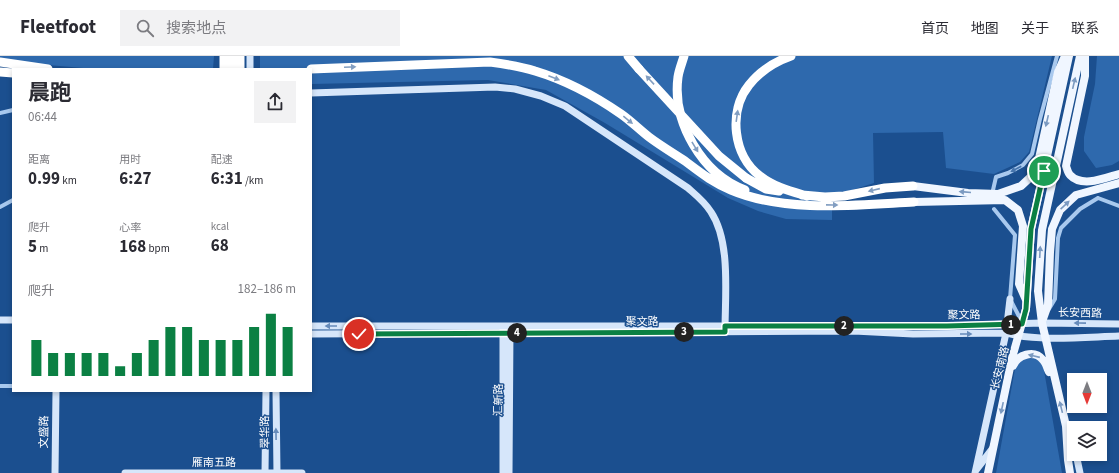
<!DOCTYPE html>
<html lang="zh">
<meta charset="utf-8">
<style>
:root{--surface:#fff;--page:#f2f2f3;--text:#2b2b33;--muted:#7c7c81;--line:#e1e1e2;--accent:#0b8043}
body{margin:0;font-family:"Source Sans 3","Noto Sans SC",sans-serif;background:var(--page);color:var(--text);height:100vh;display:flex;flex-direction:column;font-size:15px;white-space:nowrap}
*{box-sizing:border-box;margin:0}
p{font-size:13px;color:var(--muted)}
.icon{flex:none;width:22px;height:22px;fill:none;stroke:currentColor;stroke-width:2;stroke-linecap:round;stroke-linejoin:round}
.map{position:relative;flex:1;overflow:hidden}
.sheet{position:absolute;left:12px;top:12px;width:300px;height:324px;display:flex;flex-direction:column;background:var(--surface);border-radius:0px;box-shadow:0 2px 6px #0003}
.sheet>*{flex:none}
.needle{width:26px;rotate:180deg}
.fabs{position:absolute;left:1067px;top:317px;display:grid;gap:8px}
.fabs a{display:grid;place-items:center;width:40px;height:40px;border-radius:0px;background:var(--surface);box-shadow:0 2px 6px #0003;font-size:20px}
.pin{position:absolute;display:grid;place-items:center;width:34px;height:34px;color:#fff;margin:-17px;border:2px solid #fff;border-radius:50%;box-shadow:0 1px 4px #0007}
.km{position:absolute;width:20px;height:20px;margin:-10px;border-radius:50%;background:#222;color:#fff;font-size:11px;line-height:20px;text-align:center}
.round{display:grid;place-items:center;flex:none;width:42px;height:42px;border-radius:0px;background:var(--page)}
.headline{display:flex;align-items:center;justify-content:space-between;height:68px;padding:0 16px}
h1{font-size:22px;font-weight:700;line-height:30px}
.figures{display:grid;grid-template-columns:repeat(3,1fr);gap:6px;height:68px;padding:4px 16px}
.figures div{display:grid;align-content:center}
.figures b{font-size:17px;font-weight:700}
.figures small{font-size:11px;font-weight:400}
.figures p{font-size:11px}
.chart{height:112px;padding:8px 16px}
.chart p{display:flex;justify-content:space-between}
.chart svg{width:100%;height:72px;margin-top:4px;stroke:var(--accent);stroke-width:6}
header{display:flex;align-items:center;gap:24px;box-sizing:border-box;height:56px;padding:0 20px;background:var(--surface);border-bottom:1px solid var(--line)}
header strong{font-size:19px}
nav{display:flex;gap:22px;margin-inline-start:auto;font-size:14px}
.search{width:280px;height:36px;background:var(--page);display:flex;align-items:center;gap:10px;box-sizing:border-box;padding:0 14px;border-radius:0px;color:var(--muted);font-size:15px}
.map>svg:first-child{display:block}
.green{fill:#2e69ad}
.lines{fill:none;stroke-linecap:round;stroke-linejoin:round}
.street{stroke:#a9c9ee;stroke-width:4}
.secondary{stroke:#d6e6fa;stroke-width:7}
.primary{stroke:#f0f6ff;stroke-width:8}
.highway{stroke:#fff;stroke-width:9}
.highway-bridge{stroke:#fff;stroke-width:9}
.oneway{fill:#829ec1}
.oneway2{fill:#7b9ac1}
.oneway3{fill:#4674ac}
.oneway4{fill:#668bba}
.route-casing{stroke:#fff;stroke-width:8}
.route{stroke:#0b8043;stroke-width:5}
.labels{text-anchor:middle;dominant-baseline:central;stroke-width:3;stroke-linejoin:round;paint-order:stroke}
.street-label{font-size:11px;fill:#fff;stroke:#1b4f8f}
</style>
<header>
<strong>Fleetfoot</strong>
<div class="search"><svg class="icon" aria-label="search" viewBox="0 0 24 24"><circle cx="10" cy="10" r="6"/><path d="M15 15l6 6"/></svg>搜索地点</div>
<nav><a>首页</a><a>地图</a><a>关于</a><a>联系</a></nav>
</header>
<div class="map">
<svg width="1119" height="417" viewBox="0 0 1119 417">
<rect width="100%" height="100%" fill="#1b4f8f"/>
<path class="green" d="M0,0H214L213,13H95L0,5Z
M260,0H1052L1029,96L1020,106L994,118L946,112L943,76L873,77L874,127L849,135L832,137V164L786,163L758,155L728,142L605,67L546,34L488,24L311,28V13H260Z
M1097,0H1119V105L1112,109L1096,112L1084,95V81L1095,28Z
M1036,302L1043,309L1062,417H996L1015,313L1019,303Z"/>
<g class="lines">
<path class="street" d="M0,57L13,54
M993,134L996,121L1008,117L1023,109L1032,98L1040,63L1057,0
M1098,142L1119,150
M0,151L13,144
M994,153L1015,179L1010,243L1022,266
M1049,253L1055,243L1058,182L1061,172L1080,153L1098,142
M0,330H13"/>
<path class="secondary" d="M250,0V13
M311,37L495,31L515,33L541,40L565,50L688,132C696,139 705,146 711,156C731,186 725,239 725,275
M0,264H13
M311,270H947L1042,267L1119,268
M311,278L854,275L913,278L1006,277C1038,286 1086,281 1119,280
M276,335L277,417
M1068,375L1074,392
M1076,398L1080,417
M976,414L993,392
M55,417L56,335
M125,417H302
M265,417L266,335
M503,417V273
M509,417L510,273
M975,417L1006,277L1010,243"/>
<path class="primary" d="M1085,0V20L1066,110C1067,113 1068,117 1070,119C1082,132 1105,122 1119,118
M913,130L968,137L998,138L1021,130L1036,116L1058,16L1065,0
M914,146L1005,144L1018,154L1023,170L1019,228L1026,244
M1043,263L1048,249L1050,196L1052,173L1060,154L1076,139L1119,127
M1013,310C1017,299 1034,293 1043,304C1046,307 1047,312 1049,316
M988,417L1012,302L1026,253L1031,173L1069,0
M1070,417L1068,404L1066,370L1042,267L1038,235L1042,174L1080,0"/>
<path class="highway" d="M628,0L639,13
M684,0C682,7 679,14 678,21C672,66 702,118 745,134
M791,0C774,6 760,15 749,29C728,55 733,100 760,120C774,131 790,135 807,140
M0,6L48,13
M224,13V0
M231,13V0
M240,13V0
M311,13L490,6C505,8 520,10 535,15C565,24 595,40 621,58C631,65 640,74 649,81C661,90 673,97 685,105C701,117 712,126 731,134C785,157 857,149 914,146
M0,16L13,17
M746,122L766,133L779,135
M802,139L825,141L844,140L885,132L913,130"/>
<path class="highway-bridge" d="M639,13L719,100L746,122"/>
</g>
<defs><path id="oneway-solid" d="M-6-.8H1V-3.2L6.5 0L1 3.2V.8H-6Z"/></defs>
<g class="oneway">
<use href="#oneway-solid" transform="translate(350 11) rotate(-3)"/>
<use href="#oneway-solid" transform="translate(554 22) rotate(21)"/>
<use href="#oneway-solid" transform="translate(650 24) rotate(-133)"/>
<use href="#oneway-solid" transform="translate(737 60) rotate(-82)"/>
<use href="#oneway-solid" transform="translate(628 64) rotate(39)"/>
<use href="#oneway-solid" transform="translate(695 91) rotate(59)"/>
<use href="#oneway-solid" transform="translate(874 134) rotate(167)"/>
<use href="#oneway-solid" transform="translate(832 149) rotate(1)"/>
</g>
<g class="oneway2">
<use href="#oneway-solid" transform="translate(1074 27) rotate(-77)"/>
<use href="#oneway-solid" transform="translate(1047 65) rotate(103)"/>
<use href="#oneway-solid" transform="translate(965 136) rotate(-175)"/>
<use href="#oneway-solid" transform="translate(1065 149) rotate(-43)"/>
<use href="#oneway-solid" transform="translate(1040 196) rotate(-87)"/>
<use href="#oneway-solid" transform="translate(1034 300) rotate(-167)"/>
<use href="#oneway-solid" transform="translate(1061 351) rotate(-104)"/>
<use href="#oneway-solid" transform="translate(1002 352) rotate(102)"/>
</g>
<use class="oneway3" href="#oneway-solid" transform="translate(1016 113) rotate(152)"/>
<g class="oneway4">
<use href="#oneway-solid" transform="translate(1080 267) rotate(-179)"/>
<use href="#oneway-solid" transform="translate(331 270) rotate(-180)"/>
<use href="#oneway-solid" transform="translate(966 278)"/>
<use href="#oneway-solid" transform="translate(276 378) rotate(-91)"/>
</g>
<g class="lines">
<g class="route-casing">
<path id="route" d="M359,278L725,276V270H947L1022,268L1026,253L1031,173L1044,115"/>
</g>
<use href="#route" class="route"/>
</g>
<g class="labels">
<g class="street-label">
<text transform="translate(1080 257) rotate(1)">长安西路</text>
<text transform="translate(964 259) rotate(-1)">聚文路</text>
<text x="642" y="265">聚文路</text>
<text transform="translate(1000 312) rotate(-76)">长安南路</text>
<text transform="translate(498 344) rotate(-90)">汇新路</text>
<text transform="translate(44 376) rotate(-89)">文盛路</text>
<text transform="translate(265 376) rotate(-91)">翠华路</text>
<text x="214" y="406">雁南五路</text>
</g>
</g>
</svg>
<div class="fabs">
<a><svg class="needle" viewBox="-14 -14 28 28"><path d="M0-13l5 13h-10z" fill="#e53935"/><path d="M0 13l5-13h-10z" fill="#7c7c81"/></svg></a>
<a><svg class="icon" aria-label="layers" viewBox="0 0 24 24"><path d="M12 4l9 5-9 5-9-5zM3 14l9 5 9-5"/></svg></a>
</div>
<div class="pin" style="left:1044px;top:115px;background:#1e9e55"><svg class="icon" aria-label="arrive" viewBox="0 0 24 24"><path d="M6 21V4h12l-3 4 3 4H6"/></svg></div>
<div class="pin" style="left:359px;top:278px;background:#d93025"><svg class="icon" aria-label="check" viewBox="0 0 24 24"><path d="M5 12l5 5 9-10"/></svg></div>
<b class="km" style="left:1011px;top:269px">1</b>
<b class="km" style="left:844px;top:270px">2</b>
<b class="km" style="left:684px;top:276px">3</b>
<b class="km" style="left:517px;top:277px">4</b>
<section class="sheet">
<div class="headline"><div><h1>晨跑</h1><p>06:44</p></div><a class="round"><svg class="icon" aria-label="share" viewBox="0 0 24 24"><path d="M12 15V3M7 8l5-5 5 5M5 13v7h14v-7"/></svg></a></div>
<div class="figures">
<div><p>距离</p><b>0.99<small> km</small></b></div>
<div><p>用时</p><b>6:27</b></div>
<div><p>配速</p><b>6:31<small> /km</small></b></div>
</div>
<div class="figures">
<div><p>爬升</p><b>5<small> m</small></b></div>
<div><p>心率</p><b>168<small> bpm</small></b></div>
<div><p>kcal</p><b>68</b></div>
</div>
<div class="chart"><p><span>爬升</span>182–186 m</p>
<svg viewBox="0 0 160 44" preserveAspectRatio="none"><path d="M5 44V22M15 44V30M25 44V30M35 44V30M45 44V30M55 44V38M65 44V30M75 44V22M85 44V14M95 44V14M105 44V22M115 44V22M125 44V22M135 44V14M145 44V6M155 44V14"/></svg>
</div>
</section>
</div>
